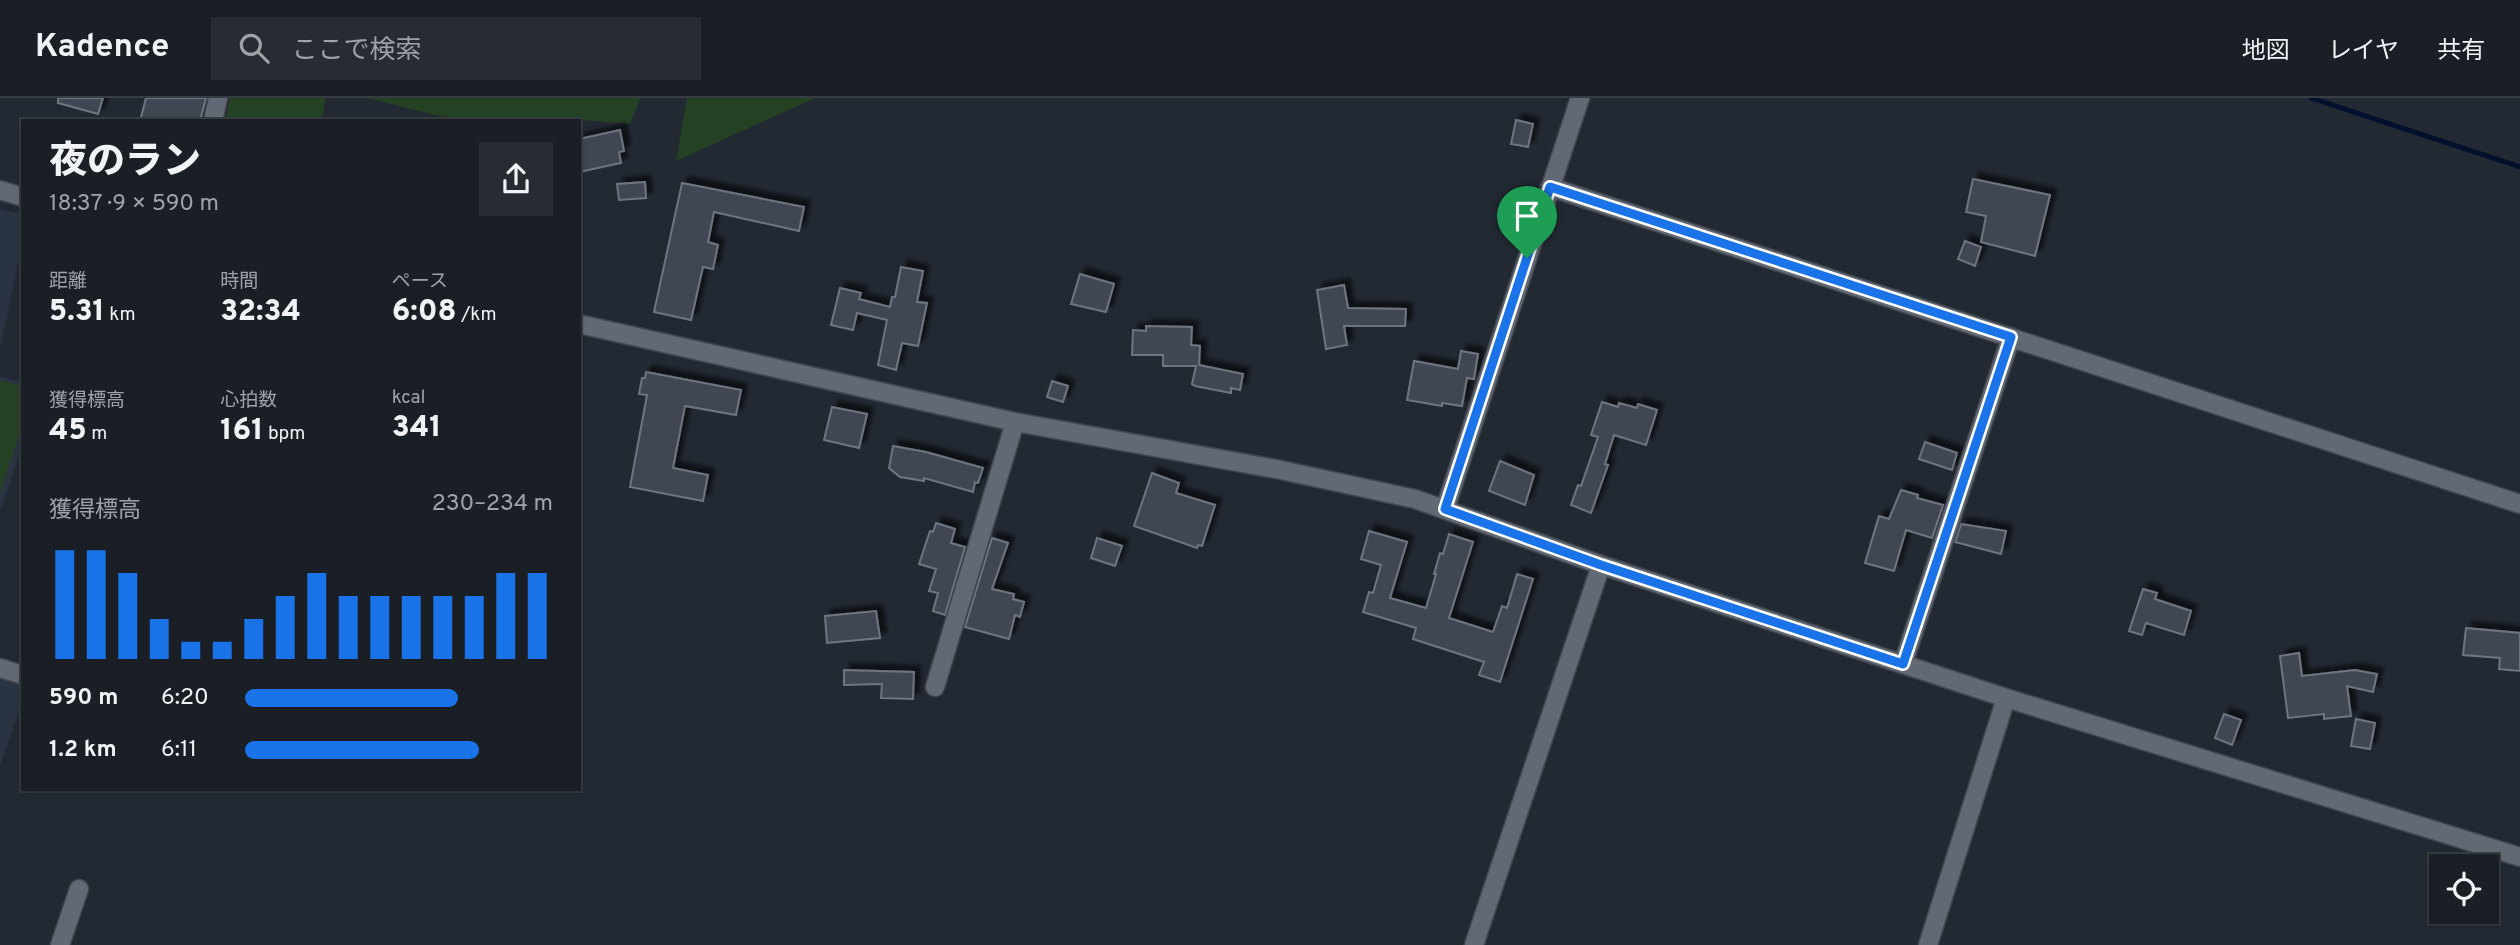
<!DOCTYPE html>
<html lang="ja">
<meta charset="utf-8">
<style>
:root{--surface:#1a1f26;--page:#272c32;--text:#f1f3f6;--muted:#9fa2a7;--line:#383d43;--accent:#1a73e8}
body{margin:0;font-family:Overpass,"Noto Sans JP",sans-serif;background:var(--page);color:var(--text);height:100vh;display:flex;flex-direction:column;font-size:26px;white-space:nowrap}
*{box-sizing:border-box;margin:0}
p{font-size:23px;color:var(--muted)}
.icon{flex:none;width:38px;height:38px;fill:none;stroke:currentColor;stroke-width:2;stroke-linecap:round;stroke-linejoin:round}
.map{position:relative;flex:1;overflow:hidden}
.drawer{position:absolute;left:21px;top:21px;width:560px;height:672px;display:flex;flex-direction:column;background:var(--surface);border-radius:0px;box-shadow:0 2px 5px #0004,0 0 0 2px var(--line)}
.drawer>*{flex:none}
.buttons{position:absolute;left:2429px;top:756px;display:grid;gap:14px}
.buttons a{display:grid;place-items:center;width:70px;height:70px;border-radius:0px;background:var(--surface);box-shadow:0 2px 5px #0004,0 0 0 2px var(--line);font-size:35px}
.pin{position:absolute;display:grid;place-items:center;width:60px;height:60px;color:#fff;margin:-72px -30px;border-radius:50% 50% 50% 0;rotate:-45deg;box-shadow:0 0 7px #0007}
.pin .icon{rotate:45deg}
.round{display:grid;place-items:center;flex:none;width:74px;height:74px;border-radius:0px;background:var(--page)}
.summary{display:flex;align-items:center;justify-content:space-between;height:119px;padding:0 28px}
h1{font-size:38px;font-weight:800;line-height:52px}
.metrics{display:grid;grid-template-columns:repeat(3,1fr);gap:10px;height:119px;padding:7px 28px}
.metrics div{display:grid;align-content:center}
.metrics b{font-size:30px;font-weight:800}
.metrics small{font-size:19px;font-weight:400}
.metrics p{font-size:19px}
.chart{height:196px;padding:14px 28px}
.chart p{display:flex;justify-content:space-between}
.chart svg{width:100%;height:126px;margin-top:7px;stroke:var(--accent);stroke-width:6}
ul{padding:0 28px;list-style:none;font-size:23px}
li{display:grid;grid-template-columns:112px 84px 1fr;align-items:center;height:52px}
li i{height:18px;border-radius:9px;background:var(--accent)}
header{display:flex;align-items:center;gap:42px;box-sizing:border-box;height:98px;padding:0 35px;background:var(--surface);border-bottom:2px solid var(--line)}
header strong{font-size:33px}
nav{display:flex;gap:38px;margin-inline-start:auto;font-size:24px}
.search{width:490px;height:63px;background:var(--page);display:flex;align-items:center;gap:18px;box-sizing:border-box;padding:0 24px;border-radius:0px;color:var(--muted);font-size:26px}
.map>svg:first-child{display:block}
.built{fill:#2a3342}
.green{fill:#254123}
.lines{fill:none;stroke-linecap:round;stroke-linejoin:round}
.stream{stroke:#01102d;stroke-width:5}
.building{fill:#414752;stroke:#6e7581;stroke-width:2;filter:url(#shadow)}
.minor-casing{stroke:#40454d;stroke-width:21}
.tertiary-casing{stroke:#40454d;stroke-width:21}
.minor{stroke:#626974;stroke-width:18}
.tertiary{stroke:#626974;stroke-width:18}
.route-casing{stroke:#fff;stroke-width:14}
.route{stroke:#1a73e8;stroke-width:9}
</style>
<header>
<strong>Kadence</strong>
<div class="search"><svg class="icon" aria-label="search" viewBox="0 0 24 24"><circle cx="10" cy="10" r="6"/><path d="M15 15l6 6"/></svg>ここで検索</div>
<nav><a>地図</a><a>レイヤ</a><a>共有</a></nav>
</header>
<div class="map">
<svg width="2520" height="847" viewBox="0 0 2520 847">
<defs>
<filter id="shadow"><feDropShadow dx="6" dy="-6" stdDeviation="2" flood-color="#0009"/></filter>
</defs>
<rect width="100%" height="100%" fill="#232933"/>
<path class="built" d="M0,111L23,116V140L0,251Z
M0,279L23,284V346L0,414Z
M0,579L23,586V602L0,668Z"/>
<path class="green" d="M230,0H326L321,23H225Z
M367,0H641L630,26L583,22L459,23Z
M687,0H815L676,63Z
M0,282L23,288V326L0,395Z"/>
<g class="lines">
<path class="stream" d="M2311,0L2520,69"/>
</g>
<path class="building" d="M58,0H103L98,16L58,5Z
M146,0H206L200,23H140Z
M1516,22L1533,26L1528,49L1511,46Z
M620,32L624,53L619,54L621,65L579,74V41Z
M1973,81L2050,97L2035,158L1981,144L1986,118L1966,114Z
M645,84L646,100L619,102L617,86Z
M682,85L804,109L799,133L714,114L708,144L718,147L713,171L703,169L691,222L654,214Z
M1965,143L1981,149L1975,168L1958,161Z
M901,169L923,173L917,204L927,205L918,248L902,245L896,272L878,267L887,222L857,215L853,232L831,227L840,190L861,195L859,201L890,209L892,199H895Z
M1080,176L1114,186L1106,214L1071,206Z
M1344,187L1348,210L1406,211L1405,228H1344L1347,247L1326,251L1317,192Z
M1146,228L1192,229L1191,247L1200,248L1199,267L1243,276L1240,292L1231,290V295L1195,288L1192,286L1196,268H1163V257H1132L1133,232L1146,233Z
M1461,253L1478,256L1474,281L1467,280L1462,308L1442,305V308L1407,302L1414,263L1458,271Z
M646,274L741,292L736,317L685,308L673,370L708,377L703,403L630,389L647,297L639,296L642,280H645Z
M1052,283L1068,288L1063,304L1047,299Z
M1602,304L1618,309L1619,305L1637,310L1638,306L1657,312L1646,347L1614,337L1605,366L1608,367L1591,415L1571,407L1578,387L1581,388L1598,339L1591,337Z
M832,309L867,316L859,350L824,342Z
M1925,344L1957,355L1952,372L1919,361Z
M893,348L926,354L983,370L978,385L975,384L973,394L924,380V383L900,379L889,370Z
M1500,363L1534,377L1525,407L1489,393Z
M1152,375L1179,385L1176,395L1215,407L1202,448L1198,447L1197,450L1134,428Z
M1901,392L1918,397L1917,400L1943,407L1932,440L1906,432L1894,473L1865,465L1879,418L1889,421Z
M936,425L955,431L951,445L965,449L945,517L933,513L938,495L929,493L936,471L919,466L930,433L933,434Z
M1961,426L2006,433L2001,456L1955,444Z
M1369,433L1407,444L1390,500L1426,510L1436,476H1434L1440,455L1443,456L1449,436L1473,444L1449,520L1493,534L1502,508L1507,510L1517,476L1533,481L1500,584L1479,577L1484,564L1413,541L1416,530L1363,514L1369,494L1373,495L1381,467L1361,461Z
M992,440L1008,445L992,491L1014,496L1013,501L1024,504L1020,519L1015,517L1009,541L965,529Z
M1097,440L1122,448L1115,468L1091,460Z
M2143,491L2157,495L2155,501L2191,513L2184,537L2146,525L2142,537L2129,533Z
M876,513L880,540L827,545L825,518Z
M2466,530L2520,535V573L2499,571L2500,560L2463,557Z
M2299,555L2302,578L2355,572L2377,576L2373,594L2347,588L2351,618L2324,621V616L2288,620L2280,558Z
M844,572L914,574L913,601L881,600L882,586L844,587Z
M2224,616L2241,622L2232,647L2215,640Z
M2356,621L2375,625L2370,651L2351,648Z"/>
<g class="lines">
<g class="minor-casing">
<path id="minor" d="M213,23L218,0
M1550,89L2520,406
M1903,566L2011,239
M0,570L23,577
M935,589L1015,324
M60,847L79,791
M1474,847L1601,467
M1928,847L2006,600"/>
</g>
<g class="tertiary-casing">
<path id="tertiary" d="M0,92L23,99
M579,226L1015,324L1276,371L1415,401L1601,467L2006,600L2520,759
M1445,411L1580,0"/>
</g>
<use href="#minor" class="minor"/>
<use href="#tertiary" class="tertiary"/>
</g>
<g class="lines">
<g class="route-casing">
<path id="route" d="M1550,89L2011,239L1903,566L1601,467L1445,411Z"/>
</g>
<use href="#route" class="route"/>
</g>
</svg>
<div class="buttons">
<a><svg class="icon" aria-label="locate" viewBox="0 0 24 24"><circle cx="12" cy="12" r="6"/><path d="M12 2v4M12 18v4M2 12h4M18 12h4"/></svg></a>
</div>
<div class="pin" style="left:1527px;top:160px;background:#1e9e55"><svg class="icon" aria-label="arrive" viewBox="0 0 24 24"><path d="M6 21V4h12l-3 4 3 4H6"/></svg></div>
<section class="drawer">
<div class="summary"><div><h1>夜のラン</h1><p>18:37 · 9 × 590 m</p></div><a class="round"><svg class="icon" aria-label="share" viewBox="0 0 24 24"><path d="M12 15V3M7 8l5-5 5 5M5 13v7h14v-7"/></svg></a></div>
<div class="metrics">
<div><p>距離</p><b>5.31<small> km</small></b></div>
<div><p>時間</p><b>32:34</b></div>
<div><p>ペース</p><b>6:08<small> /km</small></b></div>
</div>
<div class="metrics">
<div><p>獲得標高</p><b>45<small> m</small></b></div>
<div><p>心拍数</p><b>161<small> bpm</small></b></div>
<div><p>kcal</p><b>341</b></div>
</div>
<div class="chart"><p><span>獲得標高</span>230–234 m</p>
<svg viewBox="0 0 160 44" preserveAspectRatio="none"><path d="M5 44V6M15 44V6M25 44V14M35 44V30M45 44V38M55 44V38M65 44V30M75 44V22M85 44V14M95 44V22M105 44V22M115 44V22M125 44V22M135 44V22M145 44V14M155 44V14"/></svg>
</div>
<ul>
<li><b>590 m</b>6:20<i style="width:69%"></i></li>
<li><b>1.2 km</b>6:11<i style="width:76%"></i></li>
</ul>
</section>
</div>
